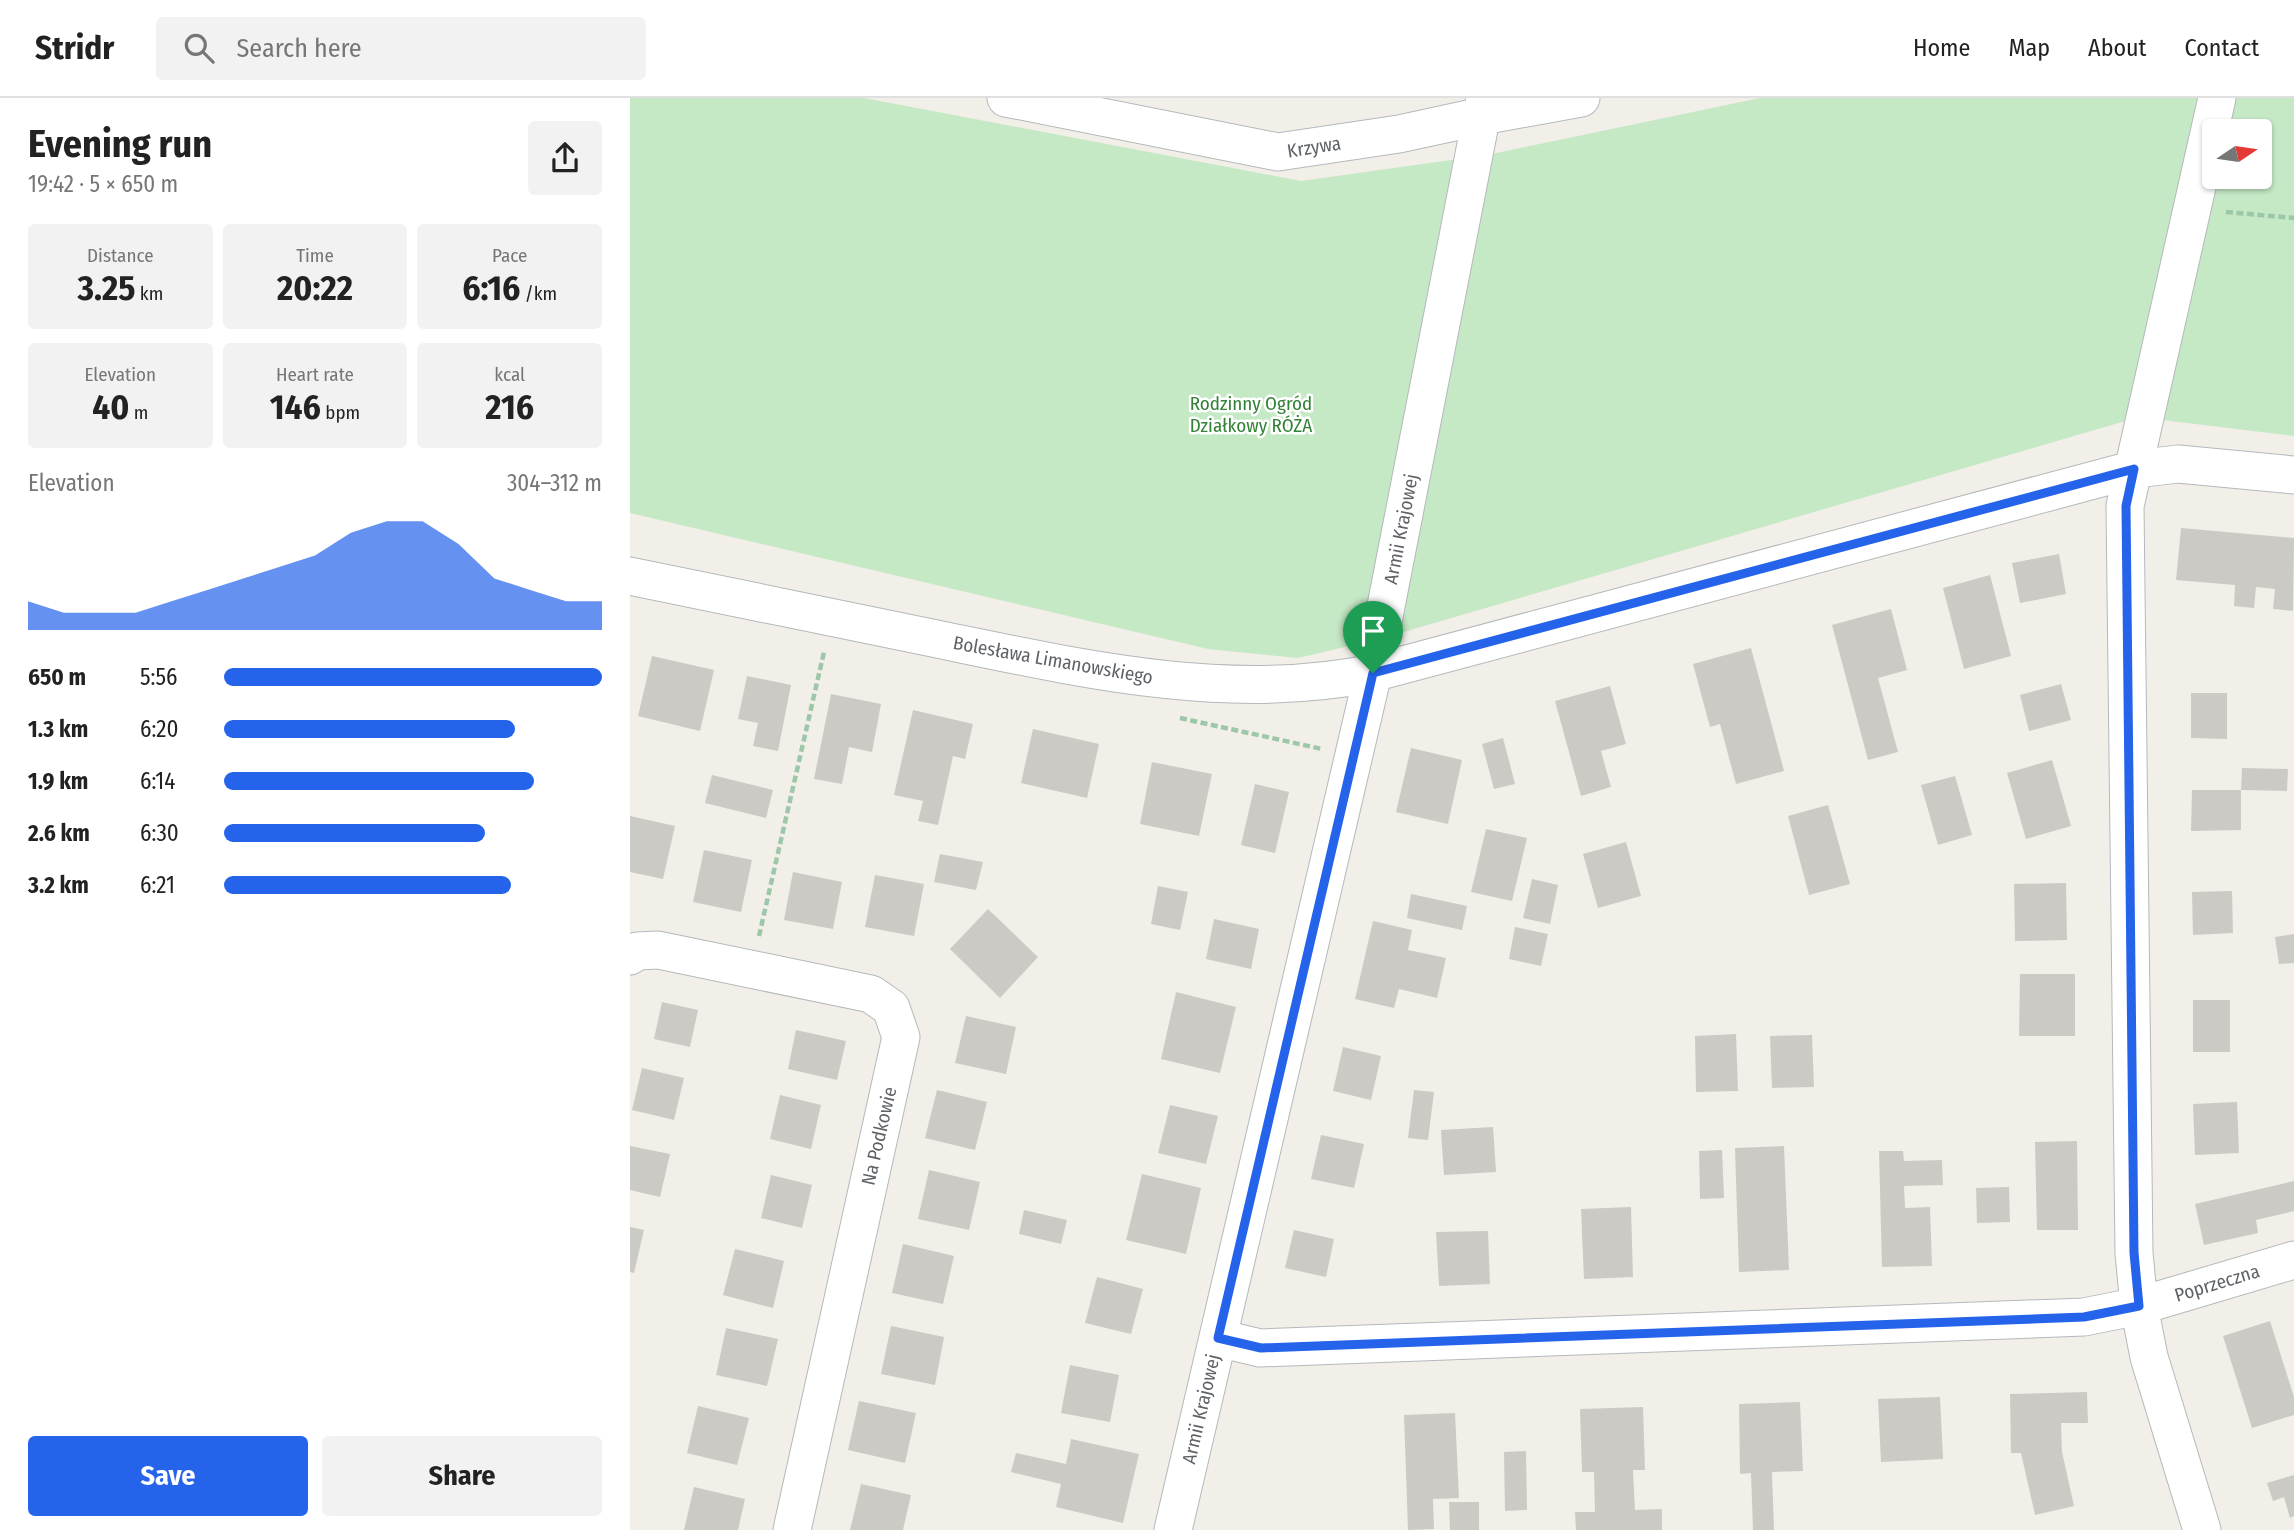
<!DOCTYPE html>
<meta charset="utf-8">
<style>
:root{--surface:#fff;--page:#f2f2f2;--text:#222;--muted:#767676;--line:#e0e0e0;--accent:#2563eb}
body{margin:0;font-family:"Fira Sans Condensed",sans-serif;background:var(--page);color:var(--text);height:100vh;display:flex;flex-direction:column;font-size:26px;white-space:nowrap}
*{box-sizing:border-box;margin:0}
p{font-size:23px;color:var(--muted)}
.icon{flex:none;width:38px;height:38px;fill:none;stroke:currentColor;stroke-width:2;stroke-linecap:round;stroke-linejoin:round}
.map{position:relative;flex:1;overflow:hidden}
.side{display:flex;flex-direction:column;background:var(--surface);width:630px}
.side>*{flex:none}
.needle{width:46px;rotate:77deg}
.fabs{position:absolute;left:1572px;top:21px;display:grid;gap:14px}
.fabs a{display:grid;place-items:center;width:70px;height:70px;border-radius:7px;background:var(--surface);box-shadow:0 2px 5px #0004;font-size:35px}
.pin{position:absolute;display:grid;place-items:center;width:60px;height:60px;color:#fff;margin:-72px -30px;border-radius:50% 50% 50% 0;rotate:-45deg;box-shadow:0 0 7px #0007}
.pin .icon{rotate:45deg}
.round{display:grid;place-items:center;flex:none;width:74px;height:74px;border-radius:7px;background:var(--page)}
.summary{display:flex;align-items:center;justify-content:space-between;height:119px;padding:0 28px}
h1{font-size:38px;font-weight:700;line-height:52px}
.figures{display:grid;grid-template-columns:repeat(3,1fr);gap:10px;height:119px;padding:7px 28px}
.figures div{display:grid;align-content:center;border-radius:7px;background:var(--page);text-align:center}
.figures b{font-size:35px;font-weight:700}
.figures small{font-size:19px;font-weight:400}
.figures p{font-size:19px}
.chart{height:196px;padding:14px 28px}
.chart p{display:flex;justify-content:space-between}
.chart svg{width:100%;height:126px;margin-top:7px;fill:var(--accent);opacity:.7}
.primary-button{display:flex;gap:14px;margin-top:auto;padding:14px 28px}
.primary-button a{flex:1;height:80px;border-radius:7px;background:var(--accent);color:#fff;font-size:28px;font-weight:700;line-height:80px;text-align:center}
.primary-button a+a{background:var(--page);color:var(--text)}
ul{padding:0 28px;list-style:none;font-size:23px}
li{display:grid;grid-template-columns:112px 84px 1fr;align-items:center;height:52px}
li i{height:18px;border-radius:9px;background:var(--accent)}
header{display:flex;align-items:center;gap:42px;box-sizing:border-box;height:98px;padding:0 35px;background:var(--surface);border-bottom:2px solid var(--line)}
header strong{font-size:33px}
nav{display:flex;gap:38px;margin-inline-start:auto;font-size:24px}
.search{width:490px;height:63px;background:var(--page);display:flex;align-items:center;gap:18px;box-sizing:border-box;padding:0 24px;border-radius:7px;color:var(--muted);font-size:26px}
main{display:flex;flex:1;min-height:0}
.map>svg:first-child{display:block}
.green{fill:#c5e8c5;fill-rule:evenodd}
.building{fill:#cccac5}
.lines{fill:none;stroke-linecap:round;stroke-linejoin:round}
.street-casing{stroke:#b5b8bc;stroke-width:39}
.path{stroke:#9cc7a9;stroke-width:4.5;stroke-dasharray:7 3.5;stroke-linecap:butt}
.street{stroke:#fff;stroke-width:37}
.route-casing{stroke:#fff;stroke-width:14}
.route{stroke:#2563eb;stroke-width:9}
.labels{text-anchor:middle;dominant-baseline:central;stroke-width:5;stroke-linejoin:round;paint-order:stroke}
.street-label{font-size:19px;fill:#5f6368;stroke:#fff}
.park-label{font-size:19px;fill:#348238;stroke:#fff}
</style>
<header>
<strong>Stridr</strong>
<div class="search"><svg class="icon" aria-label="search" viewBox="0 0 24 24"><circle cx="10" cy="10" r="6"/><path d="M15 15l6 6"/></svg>Search here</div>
<nav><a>Home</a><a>Map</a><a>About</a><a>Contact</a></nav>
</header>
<main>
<section class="side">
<div class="summary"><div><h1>Evening run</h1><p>19:42 · 5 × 650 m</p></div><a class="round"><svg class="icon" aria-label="share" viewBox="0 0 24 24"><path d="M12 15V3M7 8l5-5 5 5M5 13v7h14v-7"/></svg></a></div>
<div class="figures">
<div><p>Distance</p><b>3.25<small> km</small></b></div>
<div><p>Time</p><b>20:22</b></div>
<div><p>Pace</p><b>6:16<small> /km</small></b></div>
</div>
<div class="figures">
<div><p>Elevation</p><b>40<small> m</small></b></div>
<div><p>Heart rate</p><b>146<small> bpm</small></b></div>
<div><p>kcal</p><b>216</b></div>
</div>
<div class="chart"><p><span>Elevation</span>304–312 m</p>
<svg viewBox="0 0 160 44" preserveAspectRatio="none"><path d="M0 44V34L10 38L20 38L30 38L40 34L50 30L60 26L70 22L80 18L90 10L100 6L110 6L120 14L130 26L140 30L150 34L160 34V44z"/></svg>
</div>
<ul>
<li><b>650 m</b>5:56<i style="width:100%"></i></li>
<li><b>1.3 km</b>6:20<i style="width:77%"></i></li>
<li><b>1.9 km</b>6:14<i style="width:82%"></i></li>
<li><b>2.6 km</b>6:30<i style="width:69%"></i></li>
<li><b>3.2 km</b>6:21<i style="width:76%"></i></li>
</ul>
<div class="primary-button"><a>Save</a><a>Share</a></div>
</section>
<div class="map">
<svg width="1664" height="1432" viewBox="0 0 1664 1432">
<rect width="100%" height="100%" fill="#f1efe8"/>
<path class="green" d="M0,0H234L671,83L857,57L1130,0H1664V338L1516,320L1492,324L753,540L668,560L578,551L0,415ZM1584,33H1629V79H1584Z"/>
<path class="building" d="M1551,430L1664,440L1663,513L1643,511L1645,491L1626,489L1624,510L1604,508L1605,487L1546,482Z
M1429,456L1436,496L1390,505L1382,465Z
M1360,477L1381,558L1334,571L1313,490Z
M1261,511L1277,572L1248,580L1268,654L1238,662L1202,527Z
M1121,550L1154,673L1106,686L1090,626L1080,629L1063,566Z
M22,558L84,572L70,633L8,618Z
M117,578L161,587L148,653L123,648L128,625L108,621Z
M1431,586L1441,622L1399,633L1390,597Z
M980,588L996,646L971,653L981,689L951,698L925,603Z
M1561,595H1597V641L1561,640Z
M201,596L251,606L242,654L219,649L212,686L184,681Z
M283,612L343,626L335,661L323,658L308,727L288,723L293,703L264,697Z
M403,631L469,646L457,700L391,685Z
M873,640L885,686L864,691L852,646Z
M781,650L832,662L818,726L766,714Z
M1422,662L1441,728L1396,741L1377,675Z
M522,664L582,676L569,738L510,726Z
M1612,670L1658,671L1657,693L1611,692Z
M82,677L143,692L136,720L75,705Z
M1325,678L1342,737L1308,747L1291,687Z
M625,686L659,694L645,755L611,747Z
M1562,692H1611V732L1561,733Z
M1198,707L1220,786L1179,797L1158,718Z
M0,718L45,728L33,781L0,774Z
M856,731L897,740L882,803L841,794Z
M996,744L1011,798L968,810L953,756Z
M74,752L122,762L111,814L63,804Z
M310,756L353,764L346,792L304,784Z
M163,774L212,784L203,831L154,822Z
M245,777L294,786L284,838L235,829Z
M902,781L928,787L920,826L893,820Z
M1436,785L1437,842L1385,843L1384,786Z
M528,788L558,794L550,832L521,826Z
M1602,793L1603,835L1563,837L1562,794Z
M781,796L837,808L832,832L777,820Z
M358,811L408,859L370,900L320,851Z
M584,821L629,831L621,871L576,861Z
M743,823L782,832L778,852L816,860L807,900L769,891L764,910L725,901Z
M885,829L918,836L911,868L879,861Z
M1664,836V865L1649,866L1645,839Z
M1390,876H1445V938H1389Z
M546,894L606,909L590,975L531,961Z
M1563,902H1600V954H1563Z
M32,904L68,912L60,949L24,941Z
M336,918L386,929L376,976L325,965Z
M166,932L216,943L207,982L158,971Z
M1106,936L1108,993L1066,994L1065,938Z
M1182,937L1184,989L1142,990L1140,938Z
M713,949L751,958L741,1002L703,993Z
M12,970L54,980L44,1022L2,1012Z
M307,992L357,1004L345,1052L295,1040Z
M784,992L804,994L798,1042L778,1040Z
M150,997L191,1007L181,1051L140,1041Z
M1607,1004L1609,1055L1565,1057L1563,1006Z
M540,1007L588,1018L576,1066L528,1055Z
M863,1029L866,1074L814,1077L811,1032Z
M691,1037L734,1046L724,1090L681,1081Z
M1447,1043L1448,1132H1407L1405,1044Z
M0,1048L40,1056L30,1099L0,1092Z
M1154,1048L1159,1172L1109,1174L1105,1050Z
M1092,1052L1094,1100L1070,1101L1069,1053Z
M1249,1053H1273L1274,1063L1312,1062L1313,1087L1274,1088L1275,1110L1300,1109L1302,1168L1252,1169Z
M299,1072L350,1084L339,1132L288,1121Z
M512,1076L571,1090L556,1156L496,1142Z
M141,1077L182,1087L172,1130L131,1120Z
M1664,1083V1113L1626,1122L1628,1135L1574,1147L1565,1106Z
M1379,1089L1380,1124L1347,1125L1346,1090Z
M1001,1109L1003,1179L954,1181L951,1111Z
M394,1112L437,1122L431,1146L389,1136Z
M0,1129L14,1132L4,1175L0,1174Z
M664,1132L704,1141L696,1179L655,1170Z
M858,1133L860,1186L809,1188L806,1134Z
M273,1146L324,1158L313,1206L262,1195Z
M105,1151L154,1163L143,1210L93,1197Z
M467,1179L513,1191L501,1236L455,1225Z
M1640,1223L1664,1299V1317L1622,1330L1593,1238Z
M261,1228L314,1239L305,1287L251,1276Z
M96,1230L148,1241L137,1288L86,1277Z
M440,1267L489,1277L480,1324L431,1315Z
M1457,1294L1458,1325H1431L1432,1354L1444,1408L1405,1417L1391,1355H1381L1380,1296Z
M1310,1299L1313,1361L1251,1364L1248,1301Z
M229,1303L286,1315L275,1365L218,1352Z
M1170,1304L1173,1373L1142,1374L1144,1432H1123L1121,1375L1110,1376L1109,1306Z
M68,1308L119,1320L107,1367L57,1355Z
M1013,1309L1015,1372H1003L1005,1412L1032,1411V1432H946L945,1414H965L964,1374H952L950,1311Z
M825,1315L829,1400L803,1401L804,1431L778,1432L774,1317Z
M441,1341L509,1356L493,1425L426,1409L431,1386L381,1374L386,1355L436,1366Z
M896,1353L897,1412L875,1413L874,1354Z
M1664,1377V1418L1660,1420L1654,1399L1643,1403L1637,1385Z
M231,1386L281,1397L273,1432H220Z
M64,1389L115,1401L108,1432H54Z
M819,1404H849V1432H820Z"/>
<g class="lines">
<g class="street-casing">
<path id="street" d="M376,0L648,54L769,36L852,18L951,0
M0,478C102,499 205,520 307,541C448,570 598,605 743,575L1505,371L1548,366L1664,377
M0,858L7,853L28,852L241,896L261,910L271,939L162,1432
M588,1240L630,1250L1454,1219L1509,1208L1664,1162
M543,1432L743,575L855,0
M1572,1432L1519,1259L1509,1208L1504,1155L1495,408L1587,0"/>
</g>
<path class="path" d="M1596,114L1664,120
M550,620L692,651
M129,838L194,554"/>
<use href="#street" class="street"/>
</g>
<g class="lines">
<g class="route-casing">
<path id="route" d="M1504,371L1496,408L1504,1155L1509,1208L1454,1219L631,1250L588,1240L743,575Z"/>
</g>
<use href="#route" class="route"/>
</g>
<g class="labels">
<g class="street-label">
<text transform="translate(684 49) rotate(-9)">Krzywa</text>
<text transform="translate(771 431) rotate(-79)">Armii Krajowej</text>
<text transform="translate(423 562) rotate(10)">Bolesława Limanowskiego</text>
<text transform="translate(249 1038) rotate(-77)">Na Podkowie</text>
<text transform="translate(1587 1185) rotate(-17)">Poprzeczna</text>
<text transform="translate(571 1311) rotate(-77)">Armii Krajowej</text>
</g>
<g class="park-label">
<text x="621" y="305">Rodzinny Ogród<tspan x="621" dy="22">Działkowy RÓŻA</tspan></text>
</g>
</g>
</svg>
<div class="fabs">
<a><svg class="needle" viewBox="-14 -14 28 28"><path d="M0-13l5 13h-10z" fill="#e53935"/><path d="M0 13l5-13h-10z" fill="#767676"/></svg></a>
</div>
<div class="pin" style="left:743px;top:575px;background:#1e9e55"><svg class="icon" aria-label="arrive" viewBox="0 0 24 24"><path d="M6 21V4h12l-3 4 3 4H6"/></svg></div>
</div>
</main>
